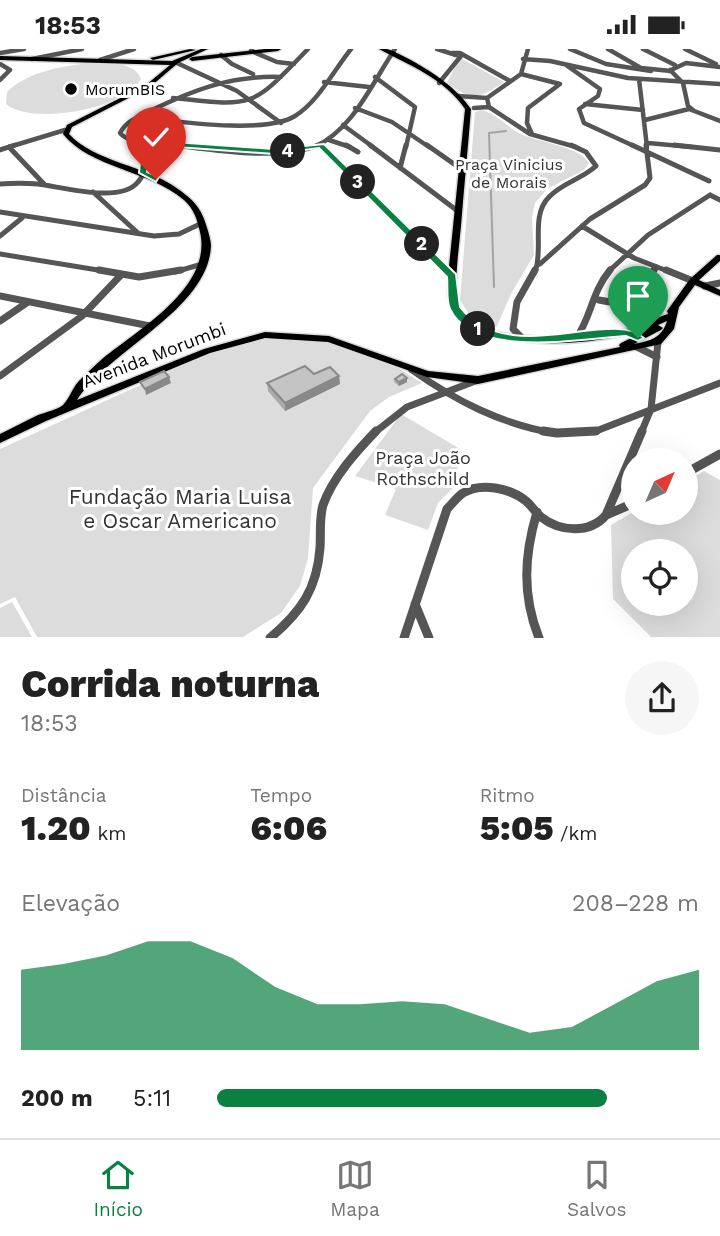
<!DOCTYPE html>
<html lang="pt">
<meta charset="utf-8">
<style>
:root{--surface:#fff;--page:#f6f6f6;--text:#222;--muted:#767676;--line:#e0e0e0;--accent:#0b8043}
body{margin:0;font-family:"Work Sans",sans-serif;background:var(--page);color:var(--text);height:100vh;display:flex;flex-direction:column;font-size:26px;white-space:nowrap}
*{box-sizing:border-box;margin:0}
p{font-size:23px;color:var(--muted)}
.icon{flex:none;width:38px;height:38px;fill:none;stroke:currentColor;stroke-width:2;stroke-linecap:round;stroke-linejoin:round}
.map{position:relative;height:589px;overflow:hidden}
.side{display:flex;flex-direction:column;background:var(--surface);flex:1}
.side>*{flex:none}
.needle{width:46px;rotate:44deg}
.buttons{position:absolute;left:621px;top:399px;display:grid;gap:14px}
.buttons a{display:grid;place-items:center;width:77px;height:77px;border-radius:50%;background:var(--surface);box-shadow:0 7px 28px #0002;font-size:35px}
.pin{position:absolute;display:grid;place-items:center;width:60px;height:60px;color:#fff;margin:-72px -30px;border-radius:50% 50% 50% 0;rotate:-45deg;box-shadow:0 0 7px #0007}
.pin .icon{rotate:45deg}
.km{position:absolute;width:35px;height:35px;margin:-18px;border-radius:50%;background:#222;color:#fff;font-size:19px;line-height:35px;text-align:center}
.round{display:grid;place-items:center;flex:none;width:74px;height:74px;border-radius:37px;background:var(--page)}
.headline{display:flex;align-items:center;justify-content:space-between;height:119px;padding:0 21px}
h1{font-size:38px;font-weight:800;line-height:52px}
.figures{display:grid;grid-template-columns:repeat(3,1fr);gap:10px;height:119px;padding:7px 21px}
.figures div{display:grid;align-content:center}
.figures b{font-size:35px;font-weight:800}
.figures small{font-size:19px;font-weight:400}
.figures p{font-size:19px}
.chart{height:196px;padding:14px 21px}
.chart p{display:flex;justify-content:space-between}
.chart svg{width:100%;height:126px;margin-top:7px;fill:var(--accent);opacity:.7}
ul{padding:0 21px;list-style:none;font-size:23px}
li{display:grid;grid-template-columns:112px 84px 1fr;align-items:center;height:52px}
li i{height:18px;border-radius:9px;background:var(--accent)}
.status{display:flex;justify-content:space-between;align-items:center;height:49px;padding:0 35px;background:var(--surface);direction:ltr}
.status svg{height:19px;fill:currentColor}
.tabs{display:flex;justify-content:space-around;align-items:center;height:98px;border-top:2px solid var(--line);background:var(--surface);font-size:19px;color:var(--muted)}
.tabs a{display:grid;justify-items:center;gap:4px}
.tabs .active{color:var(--accent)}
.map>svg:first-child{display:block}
.green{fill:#dcdcdc;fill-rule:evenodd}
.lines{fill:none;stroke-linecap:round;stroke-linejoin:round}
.stream{stroke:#a3a3a3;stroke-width:2}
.major-casing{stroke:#dbdbdb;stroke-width:3}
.minor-far3{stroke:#555;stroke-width:4.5}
.minor-far2{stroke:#555;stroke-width:5}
.minor-far1{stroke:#555;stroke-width:7}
.minor{stroke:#555;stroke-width:9}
.major{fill:#000;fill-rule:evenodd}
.wall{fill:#a9a9a9}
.shaded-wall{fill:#898989}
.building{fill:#c4c4c4;stroke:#898989;stroke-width:2}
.route{fill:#0b8043;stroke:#fff;stroke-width:2}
.poi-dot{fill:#000;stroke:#fff;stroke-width:2.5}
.labels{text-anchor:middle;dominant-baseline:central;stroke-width:6;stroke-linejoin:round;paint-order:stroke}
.far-poi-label{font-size:16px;fill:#000;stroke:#fff;text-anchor:start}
.far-park-label{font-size:16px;fill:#333;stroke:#fff}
.street-label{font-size:18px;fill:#000;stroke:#fff}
.park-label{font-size:18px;fill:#333;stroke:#fff}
.near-park-label{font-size:21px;fill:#333;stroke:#fff}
</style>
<div class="status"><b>18:53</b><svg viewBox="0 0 49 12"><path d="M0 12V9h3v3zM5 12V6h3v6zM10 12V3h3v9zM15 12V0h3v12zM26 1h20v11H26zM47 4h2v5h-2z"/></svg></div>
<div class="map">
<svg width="720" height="589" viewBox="0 0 720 589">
<rect width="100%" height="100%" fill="#fff"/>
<path class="green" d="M459,10H462L504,33C479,50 472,52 447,34Z
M93,14C109,14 135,13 141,30C125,60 32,77 6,55L7,43C28,22 66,16 93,14Z
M480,61C496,63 508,80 523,86C540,93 580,98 589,114L584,121L547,140L535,154L532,168L534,206L512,243L497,277L493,279L471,268L460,251L475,63Z
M273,289L340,293L392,315L422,334L389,348L370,362L313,439L308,509L300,537L281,564L243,588H37L15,548L0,555V400L204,307L246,293Z
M401,365L460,400L455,437L438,454L428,481L385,466L396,440L355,427Z
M704,422L720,431V588H651L613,550L611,476L633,463L686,464V433ZM634,502H686V555H634Z
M12,553L32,588H0V559Z"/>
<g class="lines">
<path class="stream" d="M494,238L489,84L506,82"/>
<g class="major-casing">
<path id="major" d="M190,0L196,1L153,11L150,9Z
M201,0H208L178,14L150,38L72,78L69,85C96,114 146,116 178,140C196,153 202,160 208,182C209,186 211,192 211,197C208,261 110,300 77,351L204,300L265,283L329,287L428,322L478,327L620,298L619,296L621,294L647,281C598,294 543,300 493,287C480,284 464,280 456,268C446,256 447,241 448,227L465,60C445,30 409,16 379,0H387L393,2C422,16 453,34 471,60C468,99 464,138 461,177C459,200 455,223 457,246C457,253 459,260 463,266C484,292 566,289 597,285C613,283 629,280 644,275C652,272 660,267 668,265L667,262L690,230L717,206H720V212L699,231L720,241V247L695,236L679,258L674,280L661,295L478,335L427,328L328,293L265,289L210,304L46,372L0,394V385C13,379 25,372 38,366C46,363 57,361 63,356C69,350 72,340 78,333C85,326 93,318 101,311C137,281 213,239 200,183C197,170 194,160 184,151C149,121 90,119 63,85L67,76L146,36L170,16L0,11V7L172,12ZM667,272C662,289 650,292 634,295L661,281L663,279L658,276Z
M265,0H281L278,2L192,12L189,10L192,8Z"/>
</g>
<path class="minor-far3" d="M252,0L251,2L277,13L294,15
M437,0L456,6
M570,0L606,15L651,22
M608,0L641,19L671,22
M643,0L675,16
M685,0L716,15
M0,4L24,0
M452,4H460L510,32
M221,6L232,15L253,25
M32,10L82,0
M523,10L550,12L628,29L720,35
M100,11L134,0
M177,14L237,42L281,74
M0,15L10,21L0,31
M566,16L600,40L598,47L579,60L584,74L636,98
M670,21L683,34L688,57L693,61
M669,22L686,14L720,18
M521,25L560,35L528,59L527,74L532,85
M375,28L415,58L406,98
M639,30L647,98
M324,33L369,38
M439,34L461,7
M458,47L487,49
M173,49C255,58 251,59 308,0
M487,49L489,58L530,85L576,98
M487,49L521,25L528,0
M585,55L643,61
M355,59L392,73L429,98
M474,59L489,58
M138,68C175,72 264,86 295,67C318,53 334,21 351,0
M645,71L689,60L720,72
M343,76L373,98
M329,91L350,98
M145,93V98
M648,94L692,98
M9,98L65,81
M193,98C176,97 130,97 120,84C126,72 138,68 150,62C193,41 232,26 281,28
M314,98C353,81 372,34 395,0"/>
<path class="minor-far2" d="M175,96C215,101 281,112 318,96
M346,96L358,103
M370,96L459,163
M427,96L464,122
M632,96L709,132
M674,96L720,101
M321,97L448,223
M9,98L44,135
M0,101L15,96
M400,119L406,96
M0,135C13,134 25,134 38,135C63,138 120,155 138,133C147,123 145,109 145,96
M93,143L138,184
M710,146L720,151
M0,163L154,187L179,185L202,174
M582,177L634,209L670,223
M0,187L22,169
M0,205L110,223
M540,215L590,170L645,136L650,129L646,96
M175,223L202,215
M535,223C544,200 530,167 549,148C562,134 582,130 596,117L586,103L571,96
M608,223L648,186L710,146
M653,223L657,218"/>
<path class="minor-far1" d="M99,221L139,228L181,221
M446,221L452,227
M666,221L693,232
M705,237L720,234
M0,247L150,277
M599,251C633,259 636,246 654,221
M0,272L28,253
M576,289C591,270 591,244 610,221
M523,290L513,280L517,253L535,221
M637,298L657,308
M412,321C456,352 501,375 554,384
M0,327L82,267L121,226
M374,384L407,358L478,331
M565,384L596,382L720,334
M641,384L651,360L658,293"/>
<path class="minor" d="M543,382L557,384L596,382
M686,424L720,405
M537,463C524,507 522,546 539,589
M606,466L634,454
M415,555L429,589
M270,589C301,563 317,540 320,499C321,485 319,470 323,456C333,428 356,403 376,382
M404,589L447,460C452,455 457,448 463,444C481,433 510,439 526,452C531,456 535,463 541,468C560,483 590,485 606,466L642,382"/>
<use href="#major" class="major"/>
</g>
<path class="wall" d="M314,325L339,327L340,335L285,362L268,342L267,334Z
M395,330L407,333L399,337L394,333Z"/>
<path class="shaded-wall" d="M339,327L340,335L285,362V354Z
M169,328L171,334L146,346L145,340Z
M407,329V333L399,337V333Z"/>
<path class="building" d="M305,317L314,325L330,318L339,327L285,354L267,334Z
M164,322L169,328L145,340L140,333Z
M402,325L407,329L399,333L395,330Z"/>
<path class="route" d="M145,91L274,100L324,95L456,225L460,258C508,320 612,258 644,289L638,292L626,287C582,290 473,310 450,260C446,252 448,237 447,228L319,99L274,105L149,96L147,123L159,128L156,133L139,124L142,93Z"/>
<circle class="poi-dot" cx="71" cy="40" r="7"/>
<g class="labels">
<g class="far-poi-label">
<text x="85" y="40">MorumBIS</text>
</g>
<g class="far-park-label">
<text x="509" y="115">Praça Vinicius<tspan x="509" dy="18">de Morais</tspan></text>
</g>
<g class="street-label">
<text transform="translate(154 306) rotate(-21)">Avenida Morumbi</text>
</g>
<g class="park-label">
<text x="423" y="408">Praça João<tspan x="423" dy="21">Rothschild</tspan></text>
</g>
<g class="near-park-label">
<text x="180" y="447">Fundação Maria Luisa<tspan x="180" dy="24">e Oscar Americano</tspan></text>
</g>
</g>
</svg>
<div class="buttons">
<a><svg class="needle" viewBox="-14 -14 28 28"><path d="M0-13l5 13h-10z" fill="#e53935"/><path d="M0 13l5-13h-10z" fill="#767676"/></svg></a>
<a><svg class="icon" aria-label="locate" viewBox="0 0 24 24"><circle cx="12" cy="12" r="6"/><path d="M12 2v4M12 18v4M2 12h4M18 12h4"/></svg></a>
</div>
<div class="pin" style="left:638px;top:289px;background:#1e9e55"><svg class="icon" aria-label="arrive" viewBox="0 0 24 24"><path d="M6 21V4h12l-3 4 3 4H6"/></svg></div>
<div class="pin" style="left:156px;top:130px;background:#d93025"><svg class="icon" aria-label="check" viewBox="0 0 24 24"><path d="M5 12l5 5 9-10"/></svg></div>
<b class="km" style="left:478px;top:280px">1</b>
<b class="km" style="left:422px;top:195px">2</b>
<b class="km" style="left:358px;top:133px">3</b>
<b class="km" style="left:288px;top:102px">4</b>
</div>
<section class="side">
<div class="headline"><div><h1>Corrida noturna</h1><p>18:53</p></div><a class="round"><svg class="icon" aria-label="share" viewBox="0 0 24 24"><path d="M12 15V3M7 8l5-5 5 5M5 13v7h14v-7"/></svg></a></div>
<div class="figures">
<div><p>Distância</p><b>1.20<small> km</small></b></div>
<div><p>Tempo</p><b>6:06</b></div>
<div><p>Ritmo</p><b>5:05<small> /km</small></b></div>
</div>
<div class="chart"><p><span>Elevação</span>208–228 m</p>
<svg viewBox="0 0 160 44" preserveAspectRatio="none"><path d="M0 44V16L10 14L20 11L30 6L40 6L50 12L60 22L70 28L80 28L90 27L100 28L110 33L120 38L130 36L140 28L150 20L160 16V44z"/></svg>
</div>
<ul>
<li><b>200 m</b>5:11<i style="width:81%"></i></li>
</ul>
</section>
<nav class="tabs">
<a class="active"><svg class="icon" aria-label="home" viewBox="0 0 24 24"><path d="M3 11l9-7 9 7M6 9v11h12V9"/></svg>Início</a>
<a><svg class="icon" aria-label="map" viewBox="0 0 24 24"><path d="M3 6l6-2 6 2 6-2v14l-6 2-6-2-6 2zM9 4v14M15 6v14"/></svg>Mapa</a>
<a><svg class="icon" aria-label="saved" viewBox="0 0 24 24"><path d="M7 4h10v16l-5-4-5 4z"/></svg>Salvos</a>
</nav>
